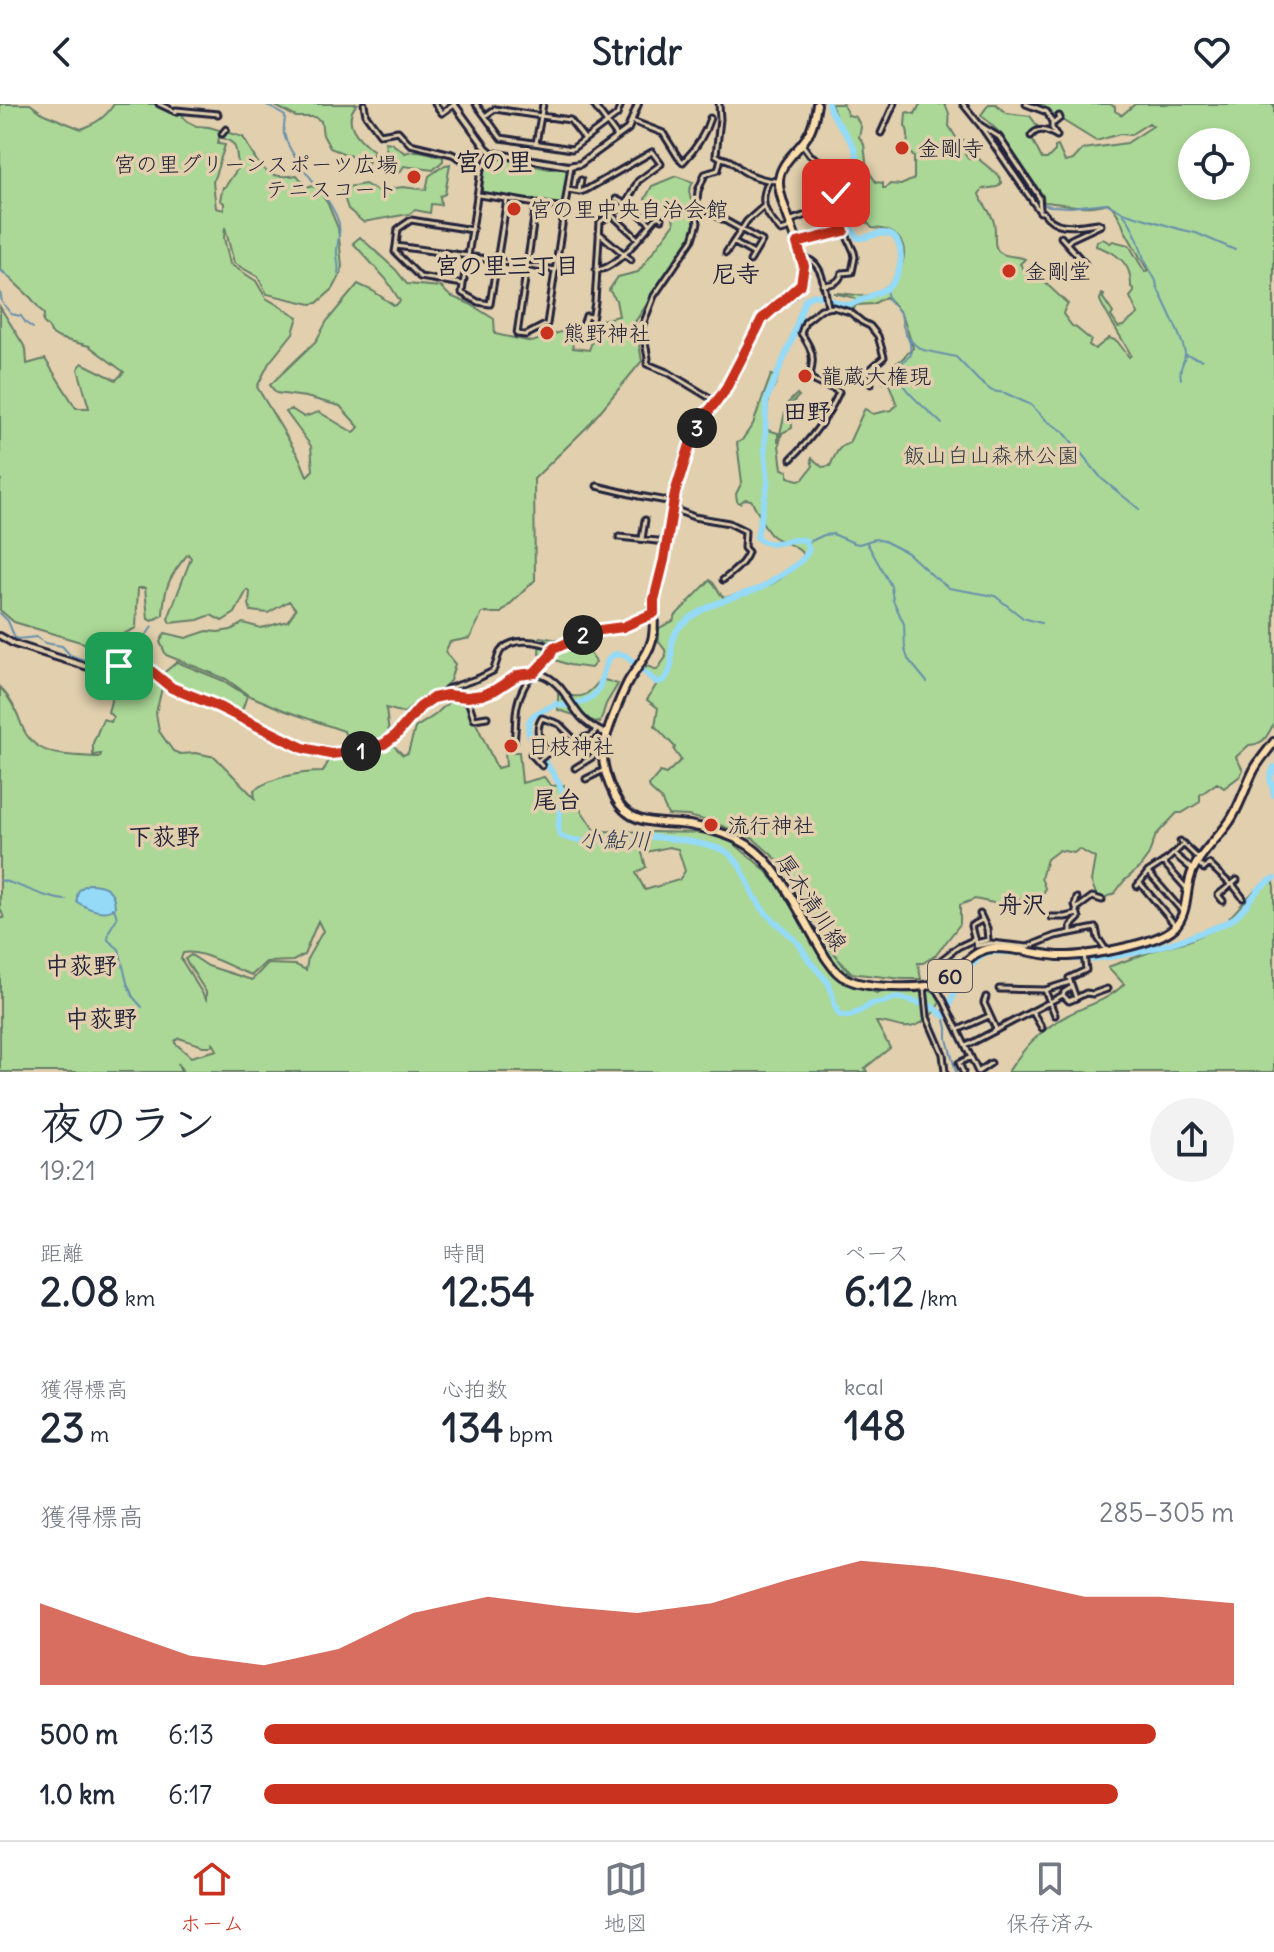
<!DOCTYPE html>
<html lang="ja">
<meta charset="utf-8">
<style>
:root{--surface:#fff;--page:#f2f2f3;--text:#1f2937;--muted:#747a83;--line:#e0e1e3;--accent:#c8321e}
body{margin:0;font-family:Delius,"Klee One",sans-serif;background:var(--page);color:var(--text);height:100vh;display:flex;flex-direction:column;font-size:30px;white-space:nowrap}
*{box-sizing:border-box;margin:0}
p{font-size:26px;color:var(--muted)}
.icon{flex:none;width:44px;height:44px;fill:none;stroke:currentColor;stroke-width:2;stroke-linecap:round;stroke-linejoin:round}
.map{position:relative;height:968px;overflow:hidden}
.drawer{display:flex;flex-direction:column;background:var(--surface);flex:1}
.drawer>*{flex:none}
.controls{position:absolute;left:1178px;top:24px;display:grid;gap:16px}
.controls a{display:grid;place-items:center;width:72px;height:72px;border-radius:50%;background:var(--surface);box-shadow:0 4px 12px #0003;font-size:40px}
.pin{position:absolute;display:grid;place-items:center;width:68px;height:68px;color:#fff;margin:-34px;border-radius:16px;box-shadow:0 4px 12px #0006}
.km{position:absolute;width:40px;height:40px;margin:-20px;border-radius:50%;background:#222;color:#fff;font-size:22px;line-height:40px;text-align:center}
.round{display:grid;place-items:center;flex:none;width:84px;height:84px;border-radius:42px;background:var(--page)}
.overview{display:flex;align-items:center;justify-content:space-between;height:136px;padding:0 40px}
h1{font-size:44px;font-weight:700;line-height:60px}
.stats{display:grid;grid-template-columns:repeat(3,1fr);gap:12px;height:136px;padding:8px 40px}
.stats div{display:grid;align-content:center}
.stats b{font-size:40px;font-weight:700}
.stats small{font-size:22px;font-weight:400}
.stats p{font-size:22px}
.chart{height:224px;padding:16px 40px}
.chart p{display:flex;justify-content:space-between}
.chart svg{width:100%;height:144px;margin-top:8px;fill:var(--accent);opacity:.7}
ul{padding:0 40px;list-style:none;font-size:26px}
li{display:grid;grid-template-columns:128px 96px 1fr;align-items:center;height:60px}
li i{height:20px;border-radius:10px;background:var(--accent)}
header{display:flex;justify-content:space-between;align-items:center;height:104px;padding:0 40px;background:var(--surface);font-size:36px;font-weight:700}
.dock{display:flex;justify-content:space-around;align-items:center;height:112px;border-top:2px solid var(--line);background:var(--surface);font-size:22px;color:var(--muted)}
.dock a{display:grid;justify-items:center;gap:4px}
.dock .current{color:var(--accent)}
.map>svg:first-child{display:block}
.green{fill:#abd896;stroke:#667d68;stroke-width:2;fill-rule:evenodd}
.water{fill:#95daf7;stroke:#6790ac;stroke-width:2}
.lines{fill:none;stroke-linecap:round;stroke-linejoin:round}
.stream{stroke:#6790ac;stroke-width:2}
.river{stroke:#95daf7;stroke-width:6}
.minor-casing{stroke:#22223b;stroke-width:9}
.tertiary-casing{stroke:#22223b;stroke-width:10}
.primary-casing{stroke:#22223b;stroke-width:12}
.minor{stroke:#e1cfad;stroke-width:3}
.tertiary{stroke:#e1cfad;stroke-width:4}
.primary{stroke:#fbddab;stroke-width:6}
.route-casing{stroke:#fff;stroke-width:16}
.route{stroke:#c8321e;stroke-width:10}
.poi-dot{fill:#c8321e;stroke:#e1cfad;stroke-width:3}
.labels{text-anchor:middle;dominant-baseline:central;stroke-width:7;stroke-linejoin:round;paint-order:stroke}
.shield{fill:#e1cfad;stroke:#5b565d;stroke-width:2}
.shield-label{font-size:20px;font-weight:bold;fill:#22223b}
.poi-label{font-size:22px;fill:#22223b;stroke:#e1cfad;text-anchor:start}
.park-label{font-size:22px;fill:#373d49;stroke:#e1cfad}
.street-label{font-size:22px;fill:#22223b;stroke:#e1cfad}
.neighbourhood-label{font-size:24px;font-weight:bold;fill:#22223b;stroke:#e1cfad}
.water-label{font-size:24px;font-style:italic;fill:#333e57;stroke:#e1cfad}
.quarter-label{font-size:26px;font-weight:bold;fill:#22223b;stroke:#e1cfad}
</style>
<header><svg class="icon" aria-label="back" viewBox="0 0 24 24"><path d="M15 5l-7 7 7 7"/></svg>Stridr<svg class="icon" aria-label="heart" viewBox="0 0 24 24"><path d="M12 20l-8-8c-3-5 5-10 8-4 3-6 11-1 8 4z"/></svg></header>
<div class="map">
<svg width="1274" height="968" viewBox="0 0 1274 968">
<rect width="100%" height="100%" fill="#e1cfad"/>
<filter id="ink" filterUnits="userSpaceOnUse"><feTurbulence type="fractalNoise" baseFrequency=".0125" numOctaves="2"/><feDisplacementMap in="SourceGraphic" scale="16" xChannelSelector="R" yChannelSelector="G"/><feConvolveMatrix kernelMatrix="1 2 1 2 8 2 1 2 1" color-interpolation-filters="sRGB"/></filter>
<g filter="url(#ink)">
<path class="green" d="M0,0H30L44,10L81,25C96,19 105,14 114,0H155L177,12L181,9L186,17L196,22L209,23L243,33C258,58 262,78 297,71L306,82L317,83L328,100L338,124L342,162L340,172L333,185L317,199L311,200L267,190L258,173L234,159L225,123L224,134L230,160L256,177L266,194L298,213L293,229L269,259L257,283L300,355L307,372L313,366L311,342L286,308L291,305L304,313L319,308L354,329L359,323L340,302L306,293L276,289L270,281L316,237L327,217L358,180L373,187L395,202L400,197L386,175L353,139L360,133L396,166L407,180L441,183L450,192L470,200L494,215L495,230L532,238L569,225L573,244L589,246L600,216L619,212L616,196L609,186L618,173L638,168L674,120L672,105L658,100L649,99L645,95L652,82L676,72L693,78L689,87L695,115L691,134L635,218L642,257L587,323L534,375L535,476L501,509H482L470,534L450,538L445,548L455,560L450,577L440,586L417,597L404,609L386,604L389,630L371,640L349,644L344,627L286,607L248,591L226,575L166,551L160,538L165,529L186,534L207,527L218,528L231,526L243,519L261,524L288,517L296,505L289,497L268,509L251,507L249,500L250,488L247,486L235,509L222,517L211,511L198,516L170,519L168,515L191,454L188,450C170,471 164,483 163,511L152,517L148,515L145,484H138L136,524L121,531L115,543L107,546L14,518L0,506V378L1,376L0,374V203L26,245L27,260L45,255L76,304H89L78,265L82,259L116,276L124,268L89,242L59,234L51,229L49,224L43,218L44,210L31,194L0,165ZM219,33C239,38 236,46 238,64L225,83H223L220,96L224,99V106L216,104L213,78L225,41L218,40Z
M272,0H357C341,18 358,35 374,47L368,59L330,44L323,31L321,17L314,13H296Z
M831,0H843L848,11L856,13L861,23L859,33L864,40L867,65L876,78L883,79V84H886L890,80L901,81L914,75V53L906,44C908,37 910,28 905,22L906,9L908,8L915,10L920,0H944C950,7 950,13 949,22L957,35L964,36L971,45L965,50L969,55L976,53L998,71L1002,79L997,83L983,85L979,90C982,100 992,108 994,119C997,127 991,144 1001,149C1008,154 1018,151 1025,155L1020,160L1027,171H1037L1068,200L1065,204L1063,210L1072,222L1075,223L1091,236L1089,241L1095,245L1109,234L1117,237L1129,253L1131,251C1127,243 1100,200 1100,196C1100,194 1102,192 1102,190L1104,191L1103,194L1113,209L1111,212L1118,223L1123,222L1138,210L1130,193L1134,188V185L1131,183C1132,159 1117,149 1096,142L1097,137L1103,135L1110,139L1113,137L1129,141L1145,168L1148,167L1124,125C1122,117 1115,104 1108,99C1081,106 1071,100 1044,98L1043,92L1001,30L981,11L989,0H996L1006,9L1030,12L1041,27L1032,35L1042,55H1047L1055,47V43L1058,42L1065,58L1073,56L1083,45L1127,39L1153,22L1149,19L1130,31L1120,30L1096,37L1036,0H1110L1115,3V7L1122,11L1135,0H1274V619C1267,632 1265,640 1249,641L1236,653L1243,666L1240,672L1224,684L1217,679L1200,691V698L1182,709H1177L1156,731L1148,752L1140,763L1124,777L1115,789L1104,794L1096,790L1091,777L1095,754L1079,745L1074,749L1059,746L1047,755L1041,774L1045,784L1044,789L998,800L975,795L960,801V820L936,851L923,859H918L921,875H903L858,870L852,869L838,855L861,884L877,889L913,883L935,888L940,897C935,911 919,925 903,923C893,922 886,917 876,918L890,944L865,964L867,968H183L178,959L181,968H0V814H4L0,804V583C11,595 17,607 22,622C35,655 70,651 100,653L101,650L93,651V639L103,615L111,618L113,613L108,608L119,568L125,565L126,562C140,559 152,573 163,580L156,609L159,627L173,647L180,650L196,649L215,653L255,694L254,686C273,673 300,668 323,668L330,654L376,652L392,641L394,642L403,651L408,649L415,624L435,611L452,595L468,602L497,664L506,662L505,648H519L522,679L544,673L551,682L564,681L595,727L705,729L732,738L763,764L802,808L838,854L782,760L754,735L715,719L714,716L710,715L708,717L688,712L668,711L661,695L650,685L649,681L660,668L666,670L681,656L674,646L675,643L655,622L658,604L647,596L658,578L644,567L647,562L657,566L666,553L665,546L659,538V524L673,517L675,512L710,476C716,480 718,489 724,494C734,490 740,490 750,488C769,485 794,468 804,451C795,439 780,439 771,431C762,422 758,406 751,396L745,395L740,399L737,397L736,390L742,378L737,339L742,336L753,320L771,271L778,273L774,284L770,288L764,326H768L778,329V338L787,300L797,290L799,292L791,300L792,324L782,329L779,341L782,365L788,367V373L798,376L803,375L813,362L811,355L812,354L822,363L830,362C836,350 837,343 849,339L864,306L865,305L873,310L891,306L897,301L889,280L883,278L894,269L892,262L901,256L913,244C907,225 903,206 886,193L873,200L856,201L853,207L851,203L855,198V194L834,189C844,188 861,194 871,191C907,179 922,125 872,124L867,118L856,113L852,104L851,94L853,92L859,99L866,97L867,85L859,68L857,49L839,20ZM1192,38H1236V82H1192ZM669,743L678,745L685,767L679,776L645,786L636,769L646,763L642,749ZM318,817L323,827L308,853L306,866L296,861L267,860L252,876L208,862L191,851L185,855L206,888V895L181,855L183,849C202,845 233,865 252,871L266,858L293,857L304,851ZM179,934L203,942H212L213,939L217,946L191,953L175,939V937Z
M385,38L391,39L405,49C417,44 430,50 443,53V57L433,66L404,62L400,68L394,70L384,64L385,57L392,50L386,45Z
M494,53L549,65H567L568,67L563,101L561,102L482,89L483,66Z
M450,60L445,90L440,92L441,101L431,100L430,109L415,106L409,110L363,118L348,105L341,84L365,80L377,87L403,83L426,86L429,72L445,61Z
M540,533L583,540L596,558L591,564L569,561L539,550Z
M177,558L224,577L247,592L240,612L175,584L160,572Z
M601,575L618,580L606,600L600,619L558,606V590C583,594 585,595 601,575Z
M1274,774V968H1008C1025,942 1040,926 1068,911C1087,901 1109,896 1124,880L1108,863L1161,844L1188,837L1222,822L1254,787Z"/>
<path class="water" d="M88,780C105,780 115,785 115,804C103,812 88,805 77,798C76,787 79,785 88,780Z"/>
<g class="lines">
<path class="stream" d="M265,0L285,12C285,17 283,24 284,30C293,61 325,84 337,114C342,124 338,135 337,145C336,154 340,161 338,169
M965,0L991,27
M995,32L1036,98L1050,102L1071,103L1106,99L1122,108L1130,119L1138,136L1144,155L1156,177L1157,183C1163,196 1185,239 1185,250C1185,260 1178,262 1181,275
M1123,108L1179,125L1196,129L1235,146
M0,166L12,175
M886,186L889,197L901,209L903,222L910,239L911,251C906,255 899,259 898,266C894,281 932,309 942,320
M0,188L2,198L11,210L21,212L26,219L33,224
M906,231L915,241L923,246L956,253L979,277L992,287L1005,289L1031,301L1047,317L1063,327L1102,375L1139,405
M1186,251L1202,256
M807,439L824,431L833,430L854,439L859,440L875,435L884,437L908,449L933,472L949,484L995,492L1023,514L1041,519
M867,439L891,482L893,496L904,520L905,546L908,555L927,578
M0,509L8,517L15,534L18,535L36,533L45,539L62,542L70,551L107,564L125,556L127,551
M133,542L142,537L152,523
M131,547L133,549
M134,551L151,564
M0,776C24,781 41,794 66,796
M112,804L115,807L117,814L109,827L108,836L119,845L127,879L133,893L142,903
M944,912L947,924V935L956,968"/>
<path class="river" d="M828,0C834,20 856,35 857,56C857,63 854,69 852,75C844,99 841,113 858,134C868,135 879,126 889,130C908,137 902,175 887,184C883,187 858,198 852,200C835,205 821,182 805,196L791,238L769,289L766,298L765,347L768,378L757,433C771,448 788,432 805,436L809,446C803,458 793,463 782,471C774,475 769,480 761,484C736,493 708,499 687,516C658,539 683,555 663,577L656,578L626,552C603,542 605,573 598,586C593,594 584,598 575,600C568,602 563,602 556,600C549,604 539,607 534,611C512,630 559,667 562,688C564,702 555,719 560,731C577,742 612,735 632,733C653,732 710,737 728,749C743,760 747,780 756,795C765,812 781,822 794,835C802,842 805,852 812,860C817,866 823,872 828,879C835,890 831,902 841,912H850L872,900L883,898L893,894H901L931,902L944,912C951,901 953,889 960,878C964,869 976,853 985,849C998,845 1023,850 1037,851
M1274,663L1270,674L1274,691
M1060,854C1106,859 1163,844 1206,827C1216,823 1226,820 1234,814C1250,802 1255,782 1274,775"/>
<g class="minor-casing">
<path id="minor" d="M159,0L176,8
M364,0L366,11L380,30L398,27L410,40L452,50L481,66
M435,0L442,9L455,0
M476,0L485,12
M543,0L541,12L495,5L485,12L501,34L572,45L617,11L621,0
M593,0L617,32
M963,0L980,21L999,33L1039,93L1040,104L1038,105
M1026,0L1047,8L1052,18L1054,19L1060,14L1059,12
M176,6L218,10
M632,17L663,29L678,53L683,58C696,45 705,30 710,14
M980,21L1040,108H1043C1057,128 1078,121 1098,119L1101,121L1071,135L1067,139
M881,29L894,0
M222,30L226,25
M1031,32C1038,22 1048,27 1057,32L1052,24V18
M536,39L541,12L570,16L584,34
M802,40L810,51L820,57L830,83L836,89L840,117L854,148L855,153L852,168L842,169C839,179 833,180 823,181
M721,54C731,56 732,58 739,64C749,72 766,77 778,77
M769,77C758,98 765,110 781,127L791,124
M568,86L580,88L586,86L652,48L661,60L638,77L626,100L600,118L595,198L592,216L591,218L588,220L584,218L586,212L592,213
M579,87L581,76
M479,91L507,95
M616,95L626,100
M627,99L651,120
M536,100L507,95L497,157L556,166
M566,104L536,100L517,230L526,231L547,220L571,62
M611,110L638,135
M698,110L706,106L762,137L750,157
M789,117L806,111
M599,129L631,156
M1061,133L1085,160
M733,138L754,150
M797,139L844,127
M396,142L395,148L420,173L463,180L468,152L396,142L398,125L411,116L472,126
M726,149L747,117L764,102
M802,154C824,155 824,185 828,202
M596,166C617,166 644,127 658,112L662,115
M463,180L462,189L478,198L490,200L497,157L468,152L481,66L492,49
M715,297L669,269L647,260L648,254L642,223L654,192L693,135L698,119L696,106L698,87L705,70L718,66L721,54L716,51L720,15L719,0
M791,355C811,335 828,313 839,288C830,281 817,282 810,273C810,269 812,264 812,260C814,248 807,238 801,229L805,218L821,205L833,203L850,208L862,218L870,222L878,232L884,253L865,270V274L871,280
M597,382L639,392L673,398
M676,406L694,413L729,419L745,427L744,444L748,448C744,460 733,468 723,476
M619,433L667,438
M642,435L645,416
M573,525L593,527
M447,590V585L479,574L493,567C496,561 497,554 500,548C512,531 540,538 556,544L593,527L623,523L654,509
M467,593L474,615L487,613
M514,638C517,618 513,603 524,583C531,568 549,559 554,543
M573,642L583,634L593,631L596,625
M550,648C541,637 533,628 542,614L559,620L577,638
M531,650L542,662
M538,657L550,647
M575,664L602,647
M586,675L604,666
M1180,737L1199,755
M1174,750L1193,766
M1163,758L1187,785
M1197,758L1204,765L1209,760L1230,780L1233,781L1243,794
M1148,768L1183,808
M1140,779L1176,822
M1137,782L1148,768L1168,755L1184,740
M1223,797L1218,791L1237,776
M1076,805L1075,801L1077,794
M1051,813H1065L1078,810
M982,816L971,822L976,842L991,839L1028,843L1055,832L1096,824L1098,834L1106,846
M1071,828V822L1079,814L1076,805L1092,793L1102,796
M975,839L988,836L987,825L980,810
M1084,851L1086,866L1069,874L1076,894L1086,889L1093,890L1107,885
M940,877L936,860L958,843L975,835
M935,882L943,895L978,968
M924,883L927,913L943,950L945,968
M999,885L1045,886L1055,911
M1045,886L1070,878
M1063,891L1069,897L1076,894
M986,893L984,899L996,925
M1032,907L1042,924
M960,925L989,912
M966,942L1063,891L1064,888L1072,883
M963,968L959,959L971,953
M978,968L991,959"/>
</g>
<g class="tertiary-casing">
<path id="tertiary" d="M454,0L486,44L492,49L568,62L580,60L628,25L638,0
M0,532L14,540L101,567C113,567 124,556 136,558C149,559 162,579 175,585C188,592 201,595 214,601C236,611 258,622 280,633C294,640 308,648 325,650C354,652 383,646 402,624C411,613 419,600 432,594C451,586 472,597 491,588C509,580 519,565 540,570C561,576 568,598 581,613C588,621 597,626 606,630"/>
</g>
<g class="primary-casing">
<path id="primary" d="M817,0C815,12 813,24 806,34C796,49 778,60 779,80C780,106 812,156 802,178C794,195 772,200 762,215C748,237 738,262 725,285C716,301 703,313 694,330C675,369 674,412 665,453C662,467 657,480 654,494C652,508 656,523 652,536C648,552 636,564 628,578C620,594 605,630 603,647C602,662 608,679 615,693C630,724 661,717 689,721C710,725 735,731 752,744C780,764 807,823 826,854C832,862 837,871 847,875C864,884 925,887 942,877C960,868 970,846 992,844C1013,843 1036,850 1058,852C1084,853 1157,841 1175,823C1190,806 1184,784 1193,766C1202,745 1222,732 1233,712C1241,698 1246,682 1253,668C1258,657 1267,648 1274,638"/>
</g>
<use href="#minor" class="minor"/>
<use href="#tertiary" class="tertiary"/>
<use href="#primary" class="primary"/>
</g>
</g>
<g class="lines" filter="url(#ink)">
<g class="route-casing">
<path id="route" d="M119,562L131,558L141,559L172,584L217,602L303,644L330,650L363,647L384,640L396,631L420,603L433,594L447,591L467,593L482,591L495,586L518,571L534,569L550,552L554,543L556,544L593,527L623,523L654,509V496L664,456L675,389L692,334L704,313L724,288L762,215L801,180L804,162L797,139L844,127L840,117L836,89"/>
</g>
<use href="#route" class="route"/>
</g>
<g class="poi-dot">
<circle cx="902" cy="44" r="8"/>
<circle cx="414" cy="73" r="8"/>
<circle cx="514" cy="105" r="8"/>
<circle cx="1009" cy="167" r="8"/>
<circle cx="547" cy="229" r="8"/>
<circle cx="805" cy="272" r="8"/>
<circle cx="511" cy="642" r="8"/>
<circle cx="711" cy="721" r="8"/>
</g>
<g class="labels">
<rect class="shield" x="928" y="856" width="44" height="32" rx="6"/>
<g class="shield-label">
<text x="950" y="872">60</text>
</g>
<g class="poi-label">
<text x="918" y="44">金剛寺</text>
<text x="398" y="60" text-anchor="end">宮の里グリーンスポーツ広場<tspan x="398" dy="25">テニスコート</tspan></text>
<text x="530" y="105">宮の里中央自治会館</text>
<text x="1025" y="167">金剛堂</text>
<text x="563" y="229">熊野神社</text>
<text x="821" y="272">龍蔵大権現</text>
<text x="527" y="642">日枝神社</text>
<text x="727" y="721">流行神社</text>
</g>
<g class="park-label">
<text x="991" y="351">飯山白山森林公園</text>
</g>
<g class="street-label">
<text transform="translate(812 798) rotate(57)">厚木清川線</text>
</g>
<g class="neighbourhood-label">
<text x="507" y="161">宮の里三丁目</text>
<text x="736" y="169">尼寺</text>
<text x="807" y="307">田野</text>
<text x="557" y="695">尾台</text>
<text x="164" y="732">下荻野</text>
<text x="1022" y="800">舟沢</text>
<text x="81" y="861">中荻野</text>
<text x="101" y="914">中荻野</text>
</g>
<g class="water-label">
<text transform="translate(615 735) rotate(2)">小鮎川</text>
</g>
<g class="quarter-label">
<text x="494" y="57">宮の里</text>
</g>
</g>
</svg>
<div class="controls">
<a><svg class="icon" aria-label="locate" viewBox="0 0 24 24"><circle cx="12" cy="12" r="6"/><path d="M12 2v4M12 18v4M2 12h4M18 12h4"/></svg></a>
</div>
<div class="pin" style="left:119px;top:562px;background:#1e9e55"><svg class="icon" aria-label="arrive" viewBox="0 0 24 24"><path d="M6 21V4h12l-3 4 3 4H6"/></svg></div>
<div class="pin" style="left:836px;top:89px;background:#d93025"><svg class="icon" aria-label="check" viewBox="0 0 24 24"><path d="M5 12l5 5 9-10"/></svg></div>
<b class="km" style="left:361px;top:647px">1</b>
<b class="km" style="left:583px;top:531px">2</b>
<b class="km" style="left:697px;top:324px">3</b>
</div>
<section class="drawer">
<div class="overview"><div><h1>夜のラン</h1><p>19:21</p></div><a class="round"><svg class="icon" aria-label="share" viewBox="0 0 24 24"><path d="M12 15V3M7 8l5-5 5 5M5 13v7h14v-7"/></svg></a></div>
<div class="stats">
<div><p>距離</p><b>2.08<small> km</small></b></div>
<div><p>時間</p><b>12:54</b></div>
<div><p>ペース</p><b>6:12<small> /km</small></b></div>
</div>
<div class="stats">
<div><p>獲得標高</p><b>23<small> m</small></b></div>
<div><p>心拍数</p><b>134<small> bpm</small></b></div>
<div><p>kcal</p><b>148</b></div>
</div>
<div class="chart"><p><span>獲得標高</span>285–305 m</p>
<svg viewBox="0 0 160 44" preserveAspectRatio="none"><path d="M0 44V19L10 27L20 35L30 38L40 33L50 22L60 17L70 20L80 22L90 19L100 12L110 6L120 8L130 12L140 17L150 17L160 19V44z"/></svg>
</div>
<ul>
<li><b>500 m</b>6:13<i style="width:92%"></i></li>
<li><b>1.0 km</b>6:17<i style="width:88%"></i></li>
</ul>
</section>
<nav class="dock">
<a class="current"><svg class="icon" aria-label="home" viewBox="0 0 24 24"><path d="M3 11l9-7 9 7M6 9v11h12V9"/></svg>ホーム</a>
<a><svg class="icon" aria-label="map" viewBox="0 0 24 24"><path d="M3 6l6-2 6 2 6-2v14l-6 2-6-2-6 2zM9 4v14M15 6v14"/></svg>地図</a>
<a><svg class="icon" aria-label="saved" viewBox="0 0 24 24"><path d="M7 4h10v16l-5-4-5 4z"/></svg>保存済み</a>
</nav>
